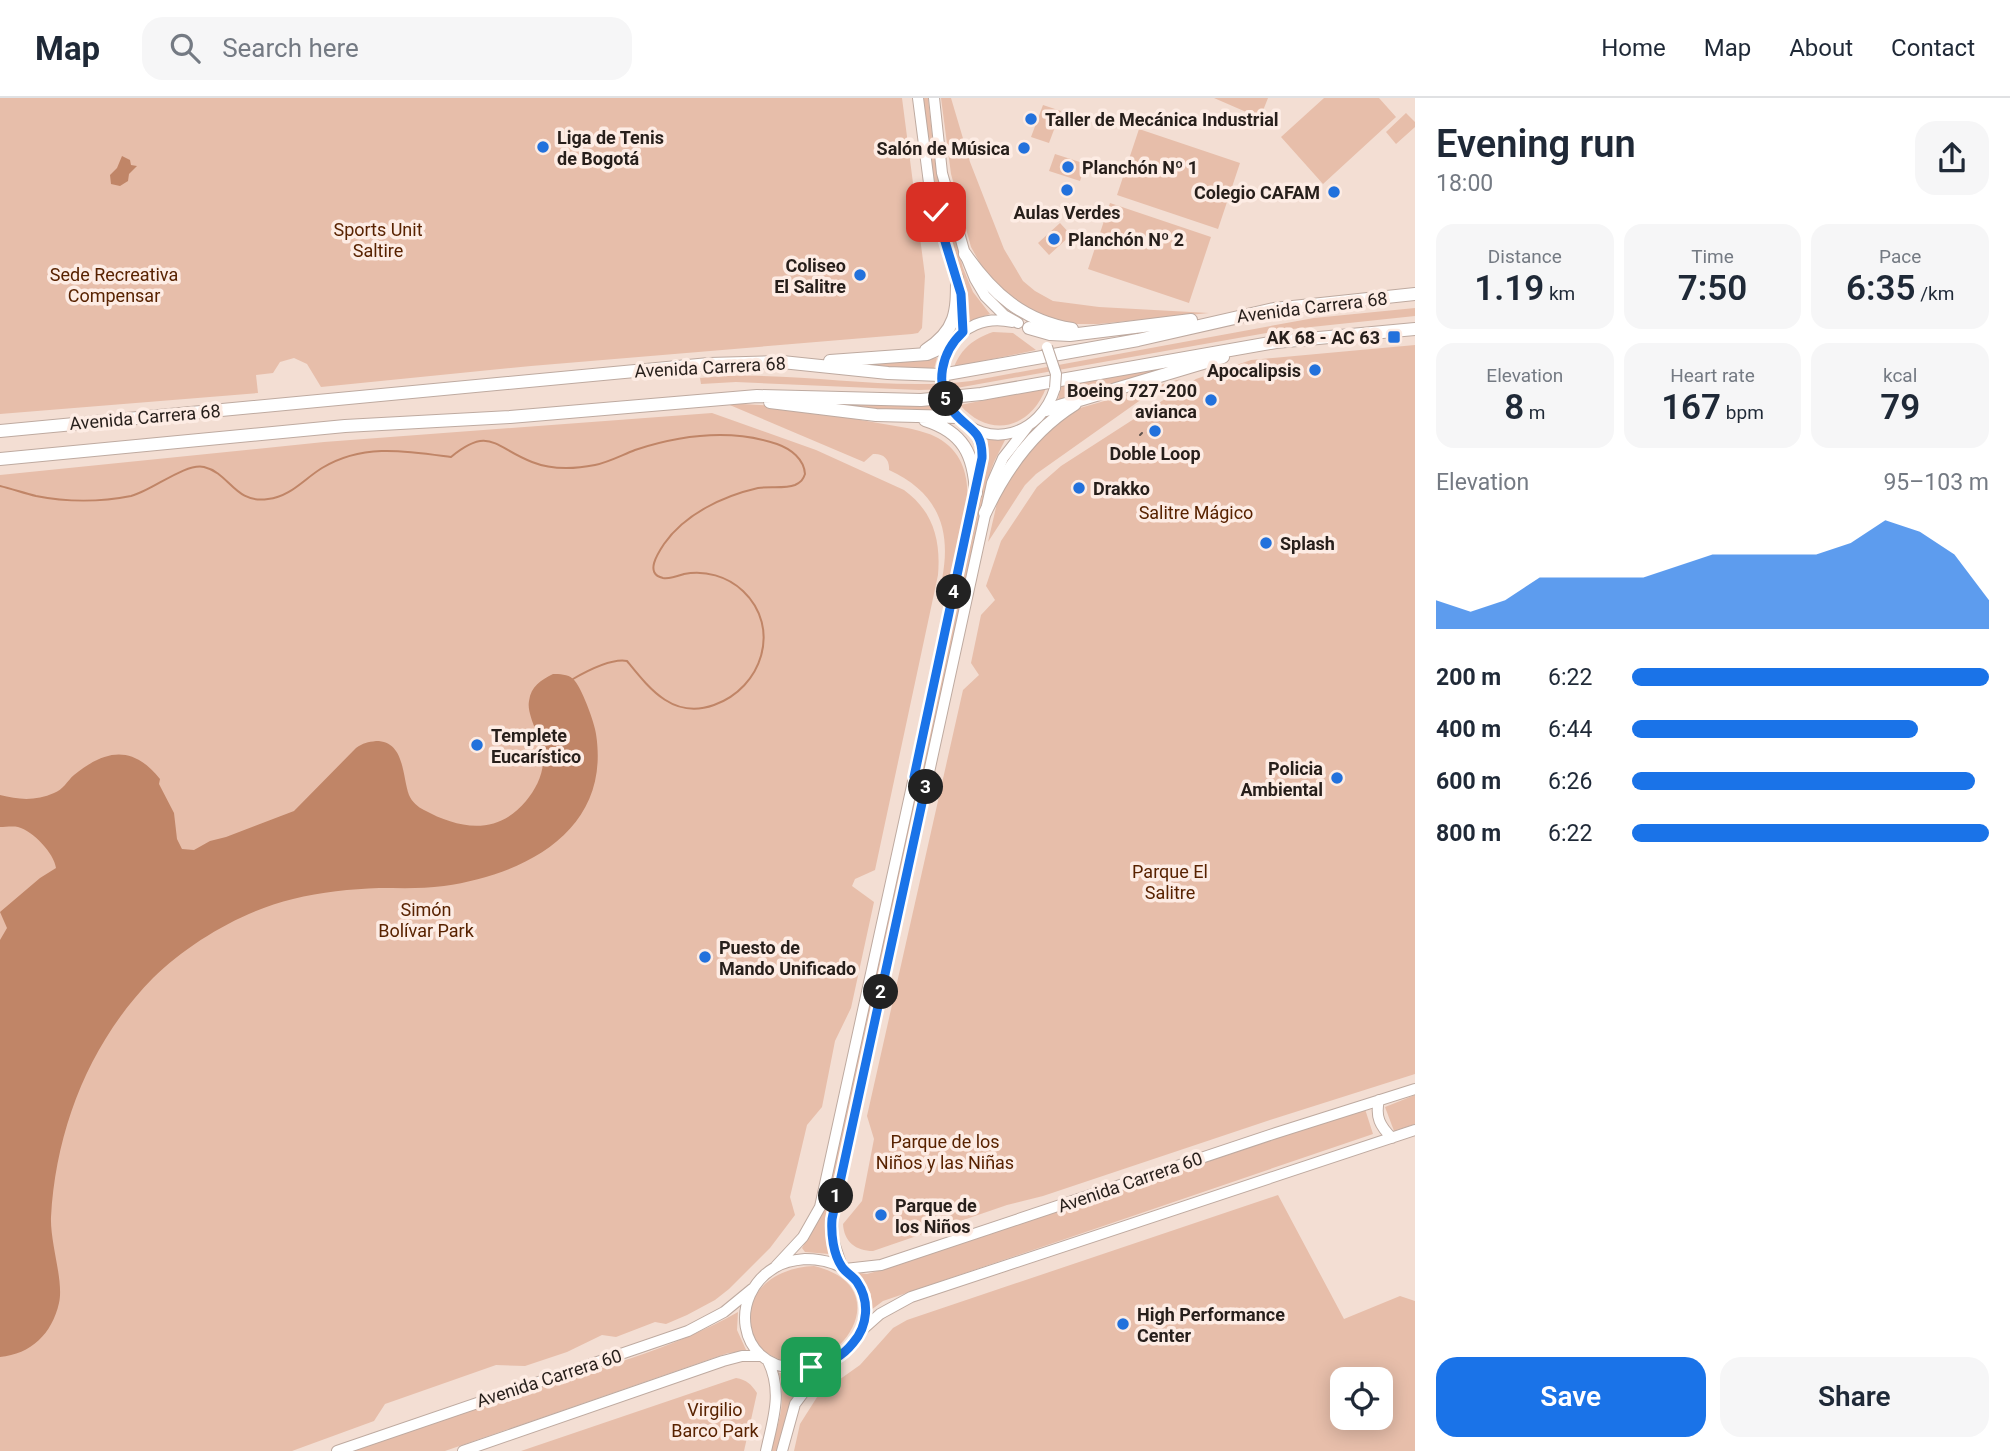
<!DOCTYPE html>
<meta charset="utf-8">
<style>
:root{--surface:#fff;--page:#f6f6f7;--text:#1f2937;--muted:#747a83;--line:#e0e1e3;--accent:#1a73e8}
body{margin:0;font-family:Roboto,sans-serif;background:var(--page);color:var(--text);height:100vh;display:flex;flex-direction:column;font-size:26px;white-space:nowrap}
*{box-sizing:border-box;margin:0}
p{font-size:23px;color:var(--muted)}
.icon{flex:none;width:38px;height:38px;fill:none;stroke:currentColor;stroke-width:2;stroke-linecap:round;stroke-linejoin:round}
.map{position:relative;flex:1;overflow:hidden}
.side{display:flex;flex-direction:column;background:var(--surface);width:595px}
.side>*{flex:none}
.tools{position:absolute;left:1330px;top:1269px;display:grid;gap:14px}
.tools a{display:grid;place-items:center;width:63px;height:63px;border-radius:14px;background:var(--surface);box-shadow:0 4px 18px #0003;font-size:35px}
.pin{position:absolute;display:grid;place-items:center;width:60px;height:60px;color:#fff;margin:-30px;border-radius:14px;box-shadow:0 4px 10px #0006}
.km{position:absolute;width:35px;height:35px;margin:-18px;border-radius:50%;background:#222;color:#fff;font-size:19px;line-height:35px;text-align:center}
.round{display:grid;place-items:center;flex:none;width:74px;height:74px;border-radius:21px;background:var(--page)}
.headline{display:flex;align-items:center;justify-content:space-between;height:119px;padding:0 21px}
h1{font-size:38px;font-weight:600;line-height:52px}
.figures{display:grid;grid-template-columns:repeat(3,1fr);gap:10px;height:119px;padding:7px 21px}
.figures div{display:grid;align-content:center;border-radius:18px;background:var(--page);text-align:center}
.figures b{font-size:35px;font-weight:600}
.figures small{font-size:19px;font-weight:400}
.figures p{font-size:19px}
.chart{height:196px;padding:14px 21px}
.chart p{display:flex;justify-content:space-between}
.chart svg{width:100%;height:126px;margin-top:7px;fill:var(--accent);opacity:.7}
.primary-button{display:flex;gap:14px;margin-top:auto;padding:14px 21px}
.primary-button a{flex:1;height:80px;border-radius:21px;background:var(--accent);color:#fff;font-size:28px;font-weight:600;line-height:80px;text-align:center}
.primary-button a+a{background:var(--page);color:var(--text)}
ul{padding:0 21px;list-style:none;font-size:23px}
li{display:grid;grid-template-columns:112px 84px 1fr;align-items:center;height:52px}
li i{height:18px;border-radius:9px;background:var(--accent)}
header{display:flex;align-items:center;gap:42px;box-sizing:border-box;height:98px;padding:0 35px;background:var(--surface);border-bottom:2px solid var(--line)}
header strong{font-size:33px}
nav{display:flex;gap:38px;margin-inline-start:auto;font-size:24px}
.search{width:490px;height:63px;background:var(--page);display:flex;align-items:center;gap:18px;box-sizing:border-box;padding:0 24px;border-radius:21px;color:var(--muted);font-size:26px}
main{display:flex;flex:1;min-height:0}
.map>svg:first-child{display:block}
.green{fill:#e7beaa;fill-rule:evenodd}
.water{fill:#c08567}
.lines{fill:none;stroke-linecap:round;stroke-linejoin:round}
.stream{stroke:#c08567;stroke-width:2}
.secondary-casing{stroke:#beaaa0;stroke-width:12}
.primary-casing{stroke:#beaaa0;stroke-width:14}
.secondary{stroke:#fff;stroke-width:10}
.primary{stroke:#fff;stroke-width:12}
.rail{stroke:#5f534d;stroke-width:2}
.secondary-bridge-casing{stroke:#beaaa0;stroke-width:12;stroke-linecap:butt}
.secondary-bridge{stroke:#fff;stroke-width:10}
.route-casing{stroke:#fff;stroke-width:14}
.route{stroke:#1a73e8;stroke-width:9}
.poi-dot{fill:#2271dc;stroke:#fdece4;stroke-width:2.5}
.labels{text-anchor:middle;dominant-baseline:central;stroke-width:7;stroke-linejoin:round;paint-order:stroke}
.poi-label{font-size:18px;font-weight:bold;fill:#271f1b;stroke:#fdece4;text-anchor:start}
.park-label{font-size:18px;fill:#582200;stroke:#fdece4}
.street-label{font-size:18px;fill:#271f1b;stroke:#fdece4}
</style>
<header>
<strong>Map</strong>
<div class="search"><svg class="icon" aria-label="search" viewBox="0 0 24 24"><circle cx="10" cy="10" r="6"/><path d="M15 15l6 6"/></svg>Search here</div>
<nav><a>Home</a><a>Map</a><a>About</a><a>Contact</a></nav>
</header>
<main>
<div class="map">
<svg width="1415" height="1353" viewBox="0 0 1415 1353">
<rect width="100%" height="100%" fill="#f3ded3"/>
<path class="green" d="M0,0H902L925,178L922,230L918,235L912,236L531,268L321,289L307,266L294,260L280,264L273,275L256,277L258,295L0,316Z
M922,0H928L935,63L963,170L973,194L990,216L970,223L968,197L929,63Z
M941,0H951L970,64L1004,151L1023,183L1035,193L1053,203L1099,209L1209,215L1098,226H1074L1053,223L1010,200L986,176L971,149L951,76Z
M1214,0H1268L1260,20Z
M1324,0H1379L1396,19L1323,86L1281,39Z
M1043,7L1061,13L1049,45L1031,39Z
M1406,15L1415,24V29L1396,46L1386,34Z
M1139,31L1240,65L1218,131L1117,97Z
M1055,56L1086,66L1080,83L1049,73Z
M1110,105L1211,139L1189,205L1088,171Z
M1060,125L1071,137L1049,157L1038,145Z
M1415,210V218L1283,232L951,291L919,292L736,284L701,286L700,280C791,271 880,294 971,283L1314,220Z
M993,234L1013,235L1036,252L954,269C962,250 973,241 993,234Z
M1415,247V976L1270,1022L1043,1098L1007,1107L873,1153C856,1153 844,1144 843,1126L862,1103L874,1041L867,1018L963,592L979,577L971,565L981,517L995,502L986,488L1001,443L1037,389L1061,368L1196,281L1251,262Z
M937,260L934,271L845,267Z
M1206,260L1058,302L1061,287Z
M1181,281L1149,296L1036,376L1025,387L988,444L997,405L1006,385L1029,350L1073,312Z
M1046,290C1030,331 990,341 960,307Z
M814,304L941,305L948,314L860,312Z
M725,305L779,308L907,330C917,332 929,335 938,340C989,369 960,439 952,483L942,481C952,430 937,394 889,372C890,361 883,355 873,356L864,364Z
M712,315L816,352L904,392C933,413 941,442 938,477L875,772L855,781L852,788L874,804L851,910L835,943L822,1009L807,1027L790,1099L795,1117L770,1150L729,1191L715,1202L687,1217L666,1226L655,1224L616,1239L602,1237L567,1254L525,1268L496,1267L385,1306L374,1323L292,1353H0V377L324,344Z
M988,340H1006L994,364L988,380L827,1119L826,1139L831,1154L829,1156L805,1154L802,1150L824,1111L841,1039L911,708L931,630L965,472L988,355Z
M1415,997V1026L1394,1033L1385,1009Z
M1365,1011L1373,1036L883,1203L871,1212V1196L859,1175L867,1176L885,1171Z
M1278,1097L1344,1221L1400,1198L1415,1203V1353H794L800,1326L819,1296L860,1267L893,1230L907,1222ZM1381,1281V1320H1342V1281Z
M814,1168C908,1190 829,1297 767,1255C759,1250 751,1239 750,1229C744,1190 780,1169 814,1168Z
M738,1214L737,1232L747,1254L728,1255L445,1353H354C410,1333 465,1312 521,1294C594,1272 671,1252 738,1214Z
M779,1275L808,1278L791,1305L778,1353H771C778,1324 787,1305 779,1275Z
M736,1280C747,1282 751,1286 757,1295L744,1353H521Z"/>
<path class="water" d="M122,58L130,62L131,67L137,68L129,76L128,83L120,88L111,86L110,77L117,70Z
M553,576C559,576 568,576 573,581C581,587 595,626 596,636C611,732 527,776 444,788C422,791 401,790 379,790C351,791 321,794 293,801C243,813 190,844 153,880C90,944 56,1030 51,1119C50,1145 64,1183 59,1205C52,1236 31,1256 0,1259V842L7,830L0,814L40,780L56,770C54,755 33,733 18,729C13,728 5,729 0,729V697C19,702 36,703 54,695C63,692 67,683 74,677C106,651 133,647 160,681L159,686L174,715L177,741L182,751L194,752L210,743L226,739L294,713L356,650C363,645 368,644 376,643C405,643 402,678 409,697C412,704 418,709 424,712C459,731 497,738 526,703C535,692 542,679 543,665C544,642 526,619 529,603C531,588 541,582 553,576Z"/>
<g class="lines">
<path class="stream" d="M0,388C12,391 24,395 36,398C66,404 101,404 131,398C152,393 184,365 204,369C230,375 234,406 268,401C290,399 304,381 322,370C363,345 407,353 451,359C490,327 495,350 532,364C552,372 575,371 595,367C609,364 622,357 635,352C681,337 732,331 777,346C791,351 804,361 805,376C803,382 801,384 795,387C784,391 770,388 758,390C723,398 685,416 664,446C658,455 644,476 663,480C670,481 678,478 684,476C705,472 727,478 743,493C782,530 762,590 714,607C673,622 649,590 627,563C611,560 587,573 573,581"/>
<g class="secondary-casing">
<path id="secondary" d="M918,0L929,85L961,196L963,234
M934,0L942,75L965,156L975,181L985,198L1004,217L1018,225
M948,251C962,228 986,218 1012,224
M954,315C988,354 1041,337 1055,290
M1379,1002C1375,1019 1380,1028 1392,1040
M805,1161C895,1161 878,1274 794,1270C737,1267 729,1197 774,1170C783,1164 794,1162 805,1161Z
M776,1168L803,1139L820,1109L976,395L982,351L974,331
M842,1169L833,1142V1115L992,385L1003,360L1028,328
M845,1171L881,1167L1276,1035L1415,991
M862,1232L880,1216L911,1199L1415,1032
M337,1353L688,1233L724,1214L752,1191
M463,1353L723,1263L742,1258H761
M766,1353C773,1321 783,1294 768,1263
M782,1353L795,1306L824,1267"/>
</g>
<g class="primary-casing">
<path id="primary" d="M965,156C992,195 1023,223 1072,231
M1029,230L1050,236L1070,237L1191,222
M926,252C957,232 957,213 957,180
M830,263L927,256L952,245
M770,304L876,317L958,319
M1046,312L1223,259
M925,322C963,334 974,356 976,395
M0,333L709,266L782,264L888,275L941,277L1138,242L1274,211L1415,196
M0,361L345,328L510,319L757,298L921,302L981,296L1276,244L1415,231
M985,415C1005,372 1033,332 1075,306"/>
</g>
<use href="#secondary" class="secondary"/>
<use href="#primary" class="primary"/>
<path class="rail" d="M1140,337L1142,335"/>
<g class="secondary-bridge-casing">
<path id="secondary-bridge" d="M1047,249L1056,276L1055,290
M944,260L941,284L949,307"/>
</g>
<use href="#secondary-bridge" class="secondary-bridge"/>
</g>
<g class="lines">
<g class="route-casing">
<path id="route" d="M811,1269C829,1266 842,1259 853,1245C868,1228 870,1203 857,1184C853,1178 846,1175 842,1169C833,1156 831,1136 832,1121L927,682L914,679L982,360C983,330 967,332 952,312C934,287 941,254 963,234L961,196L936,114"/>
</g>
<use href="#route" class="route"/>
</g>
<g class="poi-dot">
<circle cx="1031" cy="21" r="7"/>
<circle cx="543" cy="49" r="7"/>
<circle cx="1024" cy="50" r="7"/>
<circle cx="1068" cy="69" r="7"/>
<circle cx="1067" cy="92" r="7"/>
<circle cx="1334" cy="94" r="7"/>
<circle cx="1054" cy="141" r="7"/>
<circle cx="860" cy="177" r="7"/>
<rect x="1387" y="232" width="14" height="14" rx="3.5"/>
<circle cx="1315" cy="272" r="7"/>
<circle cx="1211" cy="302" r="7"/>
<circle cx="1155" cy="333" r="7"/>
<circle cx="1079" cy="390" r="7"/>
<circle cx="1266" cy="445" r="7"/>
<circle cx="477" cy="647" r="7"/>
<circle cx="1337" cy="680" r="7"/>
<circle cx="705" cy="859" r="7"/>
<circle cx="881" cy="1117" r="7"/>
<circle cx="1123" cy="1226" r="7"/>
</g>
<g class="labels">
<g class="poi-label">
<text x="1045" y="21">Taller de Mecánica Industrial</text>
<text x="557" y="39">Liga de Tenis<tspan x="557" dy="21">de Bogotá</tspan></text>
<text x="1010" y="50" text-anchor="end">Salón de Música</text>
<text x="1082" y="69">Planchón Nº 1</text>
<text x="1320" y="94" text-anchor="end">Colegio CAFAM</text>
<text x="1067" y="114" text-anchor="middle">Aulas Verdes</text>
<text x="1068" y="141">Planchón Nº 2</text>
<text x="846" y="167" text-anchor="end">Coliseo<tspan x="846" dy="21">El Salitre</tspan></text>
<text x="1380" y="239" text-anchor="end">AK 68 - AC 63</text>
<text x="1301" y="272" text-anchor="end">Apocalipsis</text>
<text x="1197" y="292" text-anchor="end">Boeing 727-200<tspan x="1197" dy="21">avianca</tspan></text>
<text x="1155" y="355" text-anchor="middle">Doble Loop</text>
<text x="1093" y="390">Drakko</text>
<text x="1280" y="445">Splash</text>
<text x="491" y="637">Templete<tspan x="491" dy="21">Eucarístico</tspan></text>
<text x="1323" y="670" text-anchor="end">Policia<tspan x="1323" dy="21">Ambiental</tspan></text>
<text x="719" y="849">Puesto de<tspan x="719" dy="21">Mando Unificado</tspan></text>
<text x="895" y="1107">Parque de<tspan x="895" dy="21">los Niños</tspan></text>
<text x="1137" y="1216">High Performance<tspan x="1137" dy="21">Center</tspan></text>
</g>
<g class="park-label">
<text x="378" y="131">Sports Unit<tspan x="378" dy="21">Saltire</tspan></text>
<text x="114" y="176">Sede Recreativa<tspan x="114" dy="21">Compensar</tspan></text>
<text x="1196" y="414">Salitre Mágico</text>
<text x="1170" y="773">Parque El<tspan x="1170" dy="21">Salitre</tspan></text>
<text x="426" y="811">Simón<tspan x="426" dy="21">Bolívar Park</tspan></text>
<text x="945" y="1043">Parque de los<tspan x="945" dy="21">Niños y las Niñas</tspan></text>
<text x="715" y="1311">Virgilio<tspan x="715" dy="21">Barco Park</tspan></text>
</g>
<g class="street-label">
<text transform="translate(1312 209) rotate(-7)">Avenida Carrera 68</text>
<text transform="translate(710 269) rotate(-3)">Avenida Carrera 68</text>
<text transform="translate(145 319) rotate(-5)">Avenida Carrera 68</text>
<text transform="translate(1130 1084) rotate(-19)">Avenida Carrera 60</text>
<text transform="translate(549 1280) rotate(-18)">Avenida Carrera 60</text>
</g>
</g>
</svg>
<div class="tools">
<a><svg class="icon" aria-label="locate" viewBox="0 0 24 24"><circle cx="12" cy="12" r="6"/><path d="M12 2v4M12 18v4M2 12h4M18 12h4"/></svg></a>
</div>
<div class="pin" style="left:811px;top:1269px;background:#1e9e55"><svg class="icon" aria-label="arrive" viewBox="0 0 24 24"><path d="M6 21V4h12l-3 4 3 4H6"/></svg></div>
<div class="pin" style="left:936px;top:114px;background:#d93025"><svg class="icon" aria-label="check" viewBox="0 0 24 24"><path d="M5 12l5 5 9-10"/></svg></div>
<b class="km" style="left:836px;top:1098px">1</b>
<b class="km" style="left:881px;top:894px">2</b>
<b class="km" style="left:926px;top:689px">3</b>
<b class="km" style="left:954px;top:494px">4</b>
<b class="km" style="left:946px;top:301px">5</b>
</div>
<section class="side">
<div class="headline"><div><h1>Evening run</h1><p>18:00</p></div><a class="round"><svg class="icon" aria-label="share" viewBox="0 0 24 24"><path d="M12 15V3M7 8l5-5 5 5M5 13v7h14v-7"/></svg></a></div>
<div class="figures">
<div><p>Distance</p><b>1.19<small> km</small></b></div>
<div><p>Time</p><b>7:50</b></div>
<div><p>Pace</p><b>6:35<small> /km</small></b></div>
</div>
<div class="figures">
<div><p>Elevation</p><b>8<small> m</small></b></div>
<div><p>Heart rate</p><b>167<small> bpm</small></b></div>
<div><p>kcal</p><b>79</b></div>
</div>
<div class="chart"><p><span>Elevation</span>95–103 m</p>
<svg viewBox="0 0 160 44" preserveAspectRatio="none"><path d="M0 44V34L10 38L20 34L30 26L40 26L50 26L60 26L70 22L80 18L90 18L100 18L110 18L120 14L130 6L140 10L150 18L160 34V44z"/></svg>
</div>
<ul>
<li><b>200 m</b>6:22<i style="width:100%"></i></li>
<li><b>400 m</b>6:44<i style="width:80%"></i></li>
<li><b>600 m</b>6:26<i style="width:96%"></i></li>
<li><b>800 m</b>6:22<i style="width:100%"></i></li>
</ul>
<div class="primary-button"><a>Save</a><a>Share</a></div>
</section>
</main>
